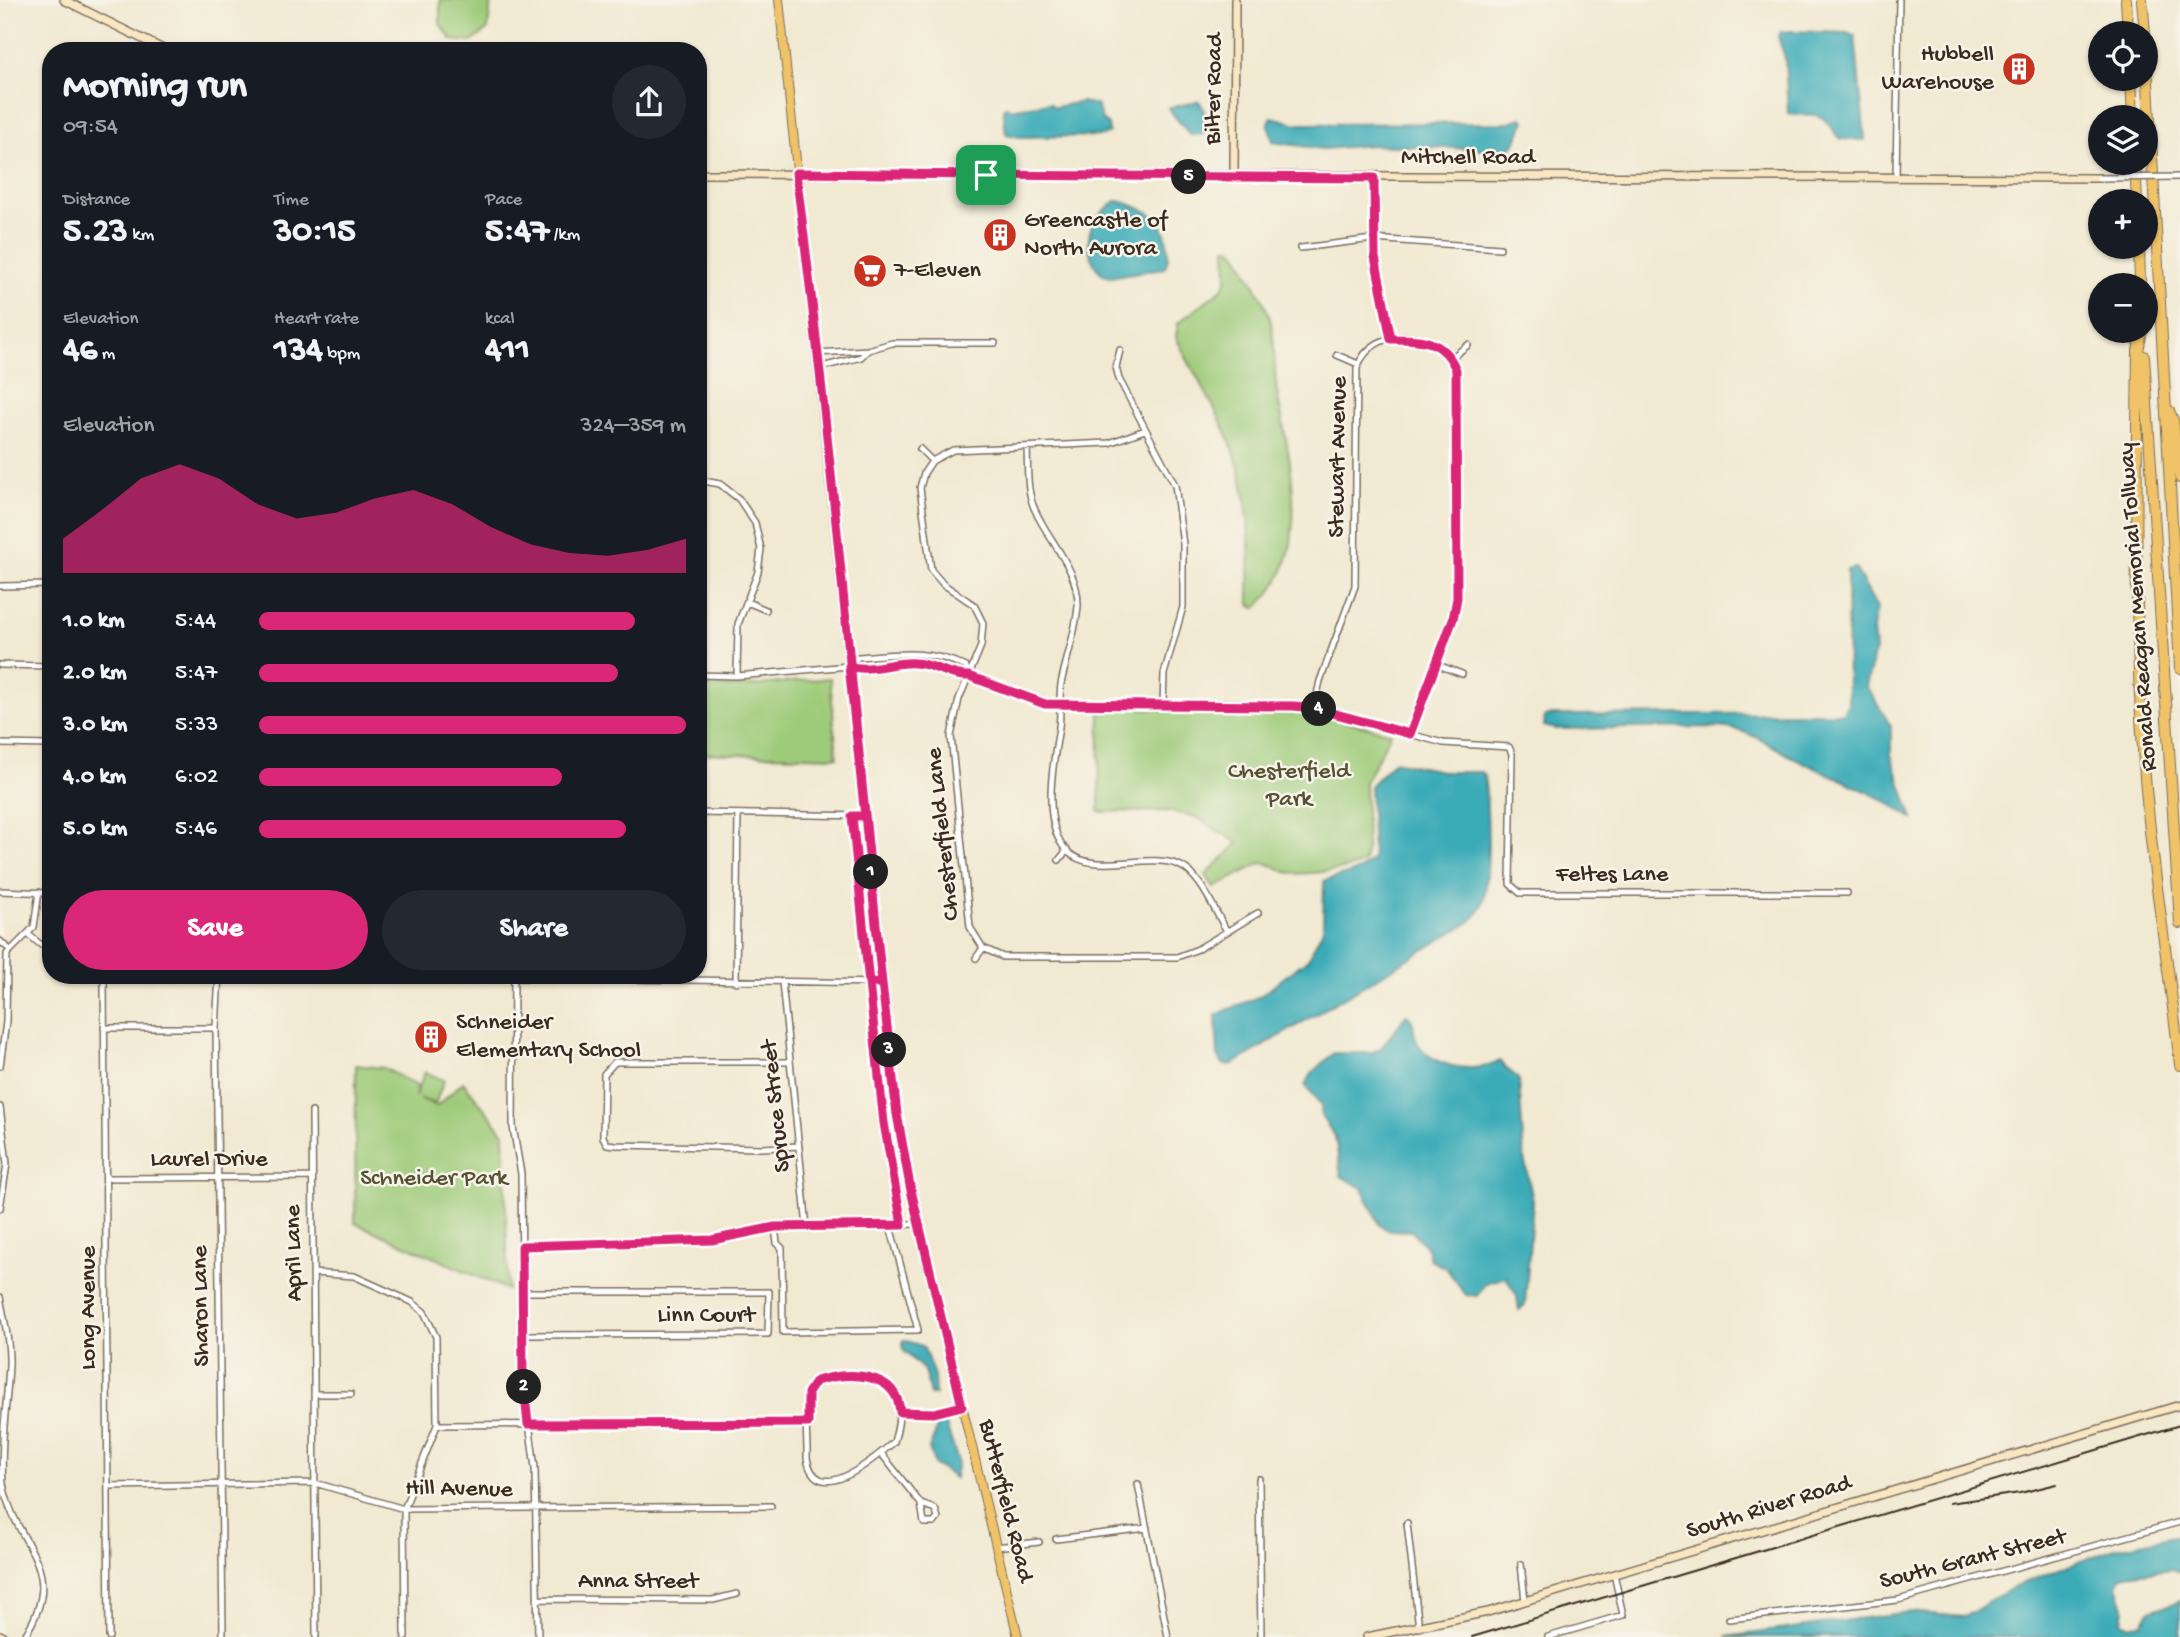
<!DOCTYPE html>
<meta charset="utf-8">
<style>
:root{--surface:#171b24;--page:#242831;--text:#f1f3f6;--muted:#9ea1a6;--accent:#db2777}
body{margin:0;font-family:"Gochi Hand",sans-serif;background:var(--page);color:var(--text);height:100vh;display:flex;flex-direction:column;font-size:26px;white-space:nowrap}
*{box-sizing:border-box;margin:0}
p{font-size:23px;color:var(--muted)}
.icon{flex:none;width:38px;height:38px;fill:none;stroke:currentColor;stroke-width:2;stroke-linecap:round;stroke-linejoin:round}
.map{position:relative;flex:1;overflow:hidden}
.drawer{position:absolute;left:42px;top:42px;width:665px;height:942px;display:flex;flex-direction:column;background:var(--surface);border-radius:28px;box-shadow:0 2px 5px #0004}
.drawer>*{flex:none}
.controls{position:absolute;left:2088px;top:21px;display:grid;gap:14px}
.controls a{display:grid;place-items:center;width:70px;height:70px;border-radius:50%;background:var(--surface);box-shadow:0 2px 5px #0004;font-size:35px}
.pin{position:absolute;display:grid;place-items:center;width:60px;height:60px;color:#fff;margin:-30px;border-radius:14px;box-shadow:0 4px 10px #0006}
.km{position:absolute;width:35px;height:35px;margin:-18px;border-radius:50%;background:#222;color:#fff;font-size:19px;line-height:35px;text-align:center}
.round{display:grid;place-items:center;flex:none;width:74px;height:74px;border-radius:37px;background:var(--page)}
.head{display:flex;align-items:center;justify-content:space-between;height:119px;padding:0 21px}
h1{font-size:38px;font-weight:700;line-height:52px}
.figures{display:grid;grid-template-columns:repeat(3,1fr);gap:10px;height:119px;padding:7px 21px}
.figures div{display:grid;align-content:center}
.figures b{font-size:35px;font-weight:700}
.figures small{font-size:19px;font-weight:400}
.figures p{font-size:19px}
.chart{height:196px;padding:14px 21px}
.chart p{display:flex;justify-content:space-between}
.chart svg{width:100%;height:126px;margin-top:7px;fill:var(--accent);opacity:.7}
.action{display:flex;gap:14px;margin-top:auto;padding:14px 21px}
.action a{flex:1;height:80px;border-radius:42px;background:var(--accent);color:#fff;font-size:28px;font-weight:700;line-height:80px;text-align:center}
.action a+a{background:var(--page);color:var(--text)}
ul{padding:0 21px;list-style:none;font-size:23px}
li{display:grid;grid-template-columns:112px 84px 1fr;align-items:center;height:52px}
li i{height:18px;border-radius:9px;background:var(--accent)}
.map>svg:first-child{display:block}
.green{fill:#9ecb79;stroke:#6c7a4c;stroke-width:2}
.water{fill:#3babb7;stroke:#3b6a6a;stroke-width:2}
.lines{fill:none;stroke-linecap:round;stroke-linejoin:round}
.street-casing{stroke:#7b6d5d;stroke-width:8}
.secondary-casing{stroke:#7b6d5d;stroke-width:10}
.primary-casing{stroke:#7b6d5d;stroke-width:10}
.highway-casing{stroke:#7b6d5d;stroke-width:12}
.street{stroke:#fff;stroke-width:5}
.secondary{stroke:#f9e7c3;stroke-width:7}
.primary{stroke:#f0c369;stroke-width:8}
.highway{stroke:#f0c369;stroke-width:10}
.rail{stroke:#3b2a1e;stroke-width:2}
.street-bridge-casing{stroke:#7b6d5d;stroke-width:8;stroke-linecap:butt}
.street-bridge{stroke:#fff;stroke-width:5}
.route-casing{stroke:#fff;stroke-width:14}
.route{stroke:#db2777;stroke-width:9}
.labels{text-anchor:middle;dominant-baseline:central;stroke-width:5;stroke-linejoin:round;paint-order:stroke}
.poi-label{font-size:24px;fill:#3b2a1e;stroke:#f7f3e8;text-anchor:start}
.street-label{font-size:24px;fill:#3b2a1e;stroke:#f7f3e8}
.park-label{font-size:24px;fill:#545235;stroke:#f7f3e8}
</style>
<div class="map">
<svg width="2180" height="1637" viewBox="0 0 2180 1637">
<rect width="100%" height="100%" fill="#f7f3e8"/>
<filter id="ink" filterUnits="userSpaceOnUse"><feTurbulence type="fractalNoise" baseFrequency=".0143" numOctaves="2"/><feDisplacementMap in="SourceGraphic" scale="14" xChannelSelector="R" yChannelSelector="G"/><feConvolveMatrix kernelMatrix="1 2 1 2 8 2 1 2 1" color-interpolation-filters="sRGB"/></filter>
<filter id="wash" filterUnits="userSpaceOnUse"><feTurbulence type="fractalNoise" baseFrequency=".00686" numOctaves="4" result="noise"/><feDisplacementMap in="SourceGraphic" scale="28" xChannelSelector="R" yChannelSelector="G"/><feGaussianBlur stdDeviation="1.57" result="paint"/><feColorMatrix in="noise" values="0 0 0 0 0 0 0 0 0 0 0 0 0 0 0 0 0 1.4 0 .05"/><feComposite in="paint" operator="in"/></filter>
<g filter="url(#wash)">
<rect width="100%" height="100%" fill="#f1e9d1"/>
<path class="green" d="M440,0H491L488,29L472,42L452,40L440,24Z
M1226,247C1237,248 1241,261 1246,270C1256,286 1267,305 1271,323C1276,348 1273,374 1278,398C1288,447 1299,497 1290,548C1286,569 1273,594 1256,608L1251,606L1249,600C1250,555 1251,509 1238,465C1226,420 1196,380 1176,337L1178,323L1223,288L1227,279Z
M830,678L837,757L698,753V686L739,687Z
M1100,708L1296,709L1391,733L1365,782L1367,847L1364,862C1353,870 1300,876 1287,872C1277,869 1272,863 1261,863L1214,888L1206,875L1238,843L1196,817L1169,811L1099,812Z
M356,1065L384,1068L417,1086L415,1097L425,1072L444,1080L435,1104L419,1098L437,1106L463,1082L504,1133L508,1290L355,1223Z"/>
<path class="water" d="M1791,31L1848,33L1855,36L1865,140L1840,139C1833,132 1830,122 1821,117C1811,111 1799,118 1788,113L1785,58L1778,37L1781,32Z
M1199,101L1204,109V134L1190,135L1168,108Z
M1081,102L1097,105L1102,120L1108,125L1109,132L1103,136L1019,137L1006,134L1003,109L1007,106L1009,109L1049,103L1055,107Z
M1272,117L1298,124L1506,123L1522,118L1525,121L1514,145L1506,150L1371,145L1323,149L1273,142L1268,123Z
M1116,201C1126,202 1145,209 1153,215C1166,224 1173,256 1164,268L1109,277C1089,271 1083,237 1095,220C1100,214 1109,206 1116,201Z
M1855,568L1877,608L1873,629L1875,651L1866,686L1891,726V755L1913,819C1877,793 1836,778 1796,759C1769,745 1748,728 1717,727L1556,729L1544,726L1545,716L1555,715L1843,713L1848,703L1847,570Z
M1394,761L1446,772H1481L1484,775C1488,804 1490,869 1484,898C1483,908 1477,915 1470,922L1233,1064L1224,1065L1218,1056L1216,1015L1260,996L1308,959L1323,929L1324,881L1360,870L1373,859L1370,786Z
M1407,1014C1416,1023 1412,1029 1416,1039C1427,1068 1477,1075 1499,1061L1519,1080L1524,1158L1533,1201L1525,1305L1519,1310L1517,1296L1506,1277L1486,1283L1477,1296L1466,1295L1446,1268L1430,1260L1427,1248L1412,1231L1388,1230L1380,1225L1362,1188L1341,1176L1335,1136L1322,1118L1321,1105L1305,1085L1314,1071L1334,1053H1371L1381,1048Z
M903,1340L923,1346L934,1376L935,1395H930L924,1370L903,1350Z
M944,1419L958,1461L955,1478L935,1465L929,1449L936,1431V1420Z
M2180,1535V1572L2172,1569L2126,1575L2121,1577L2117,1585L2124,1607L2122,1622L2130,1626L2143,1622L2150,1611L2180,1601V1637H1726L1909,1612L1965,1617L2013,1587L2112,1549Z"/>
</g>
<g filter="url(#ink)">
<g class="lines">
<g class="street-casing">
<path id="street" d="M1896,178L1899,0
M1374,179L1375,257L1391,339
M1301,248L1373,239L1500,248
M1120,350L1116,367L1119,379L1175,485L1183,544V607L1164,674L1163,705
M816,353L868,350L892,343H995
M1337,355L1358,364
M1451,358L1468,345
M818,368L861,357L868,350
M1145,430L1109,443L953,450L932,461L924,473L920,488L931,570L943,584L974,605L983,623L981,646L959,699L951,736L970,927L983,948L1003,957H1177L1198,949L1258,913
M1027,447C1028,468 1026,491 1035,510C1049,542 1079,569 1078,606C1076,632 1066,659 1061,684C1059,699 1061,713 1059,727C1054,761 1040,823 1067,851C1094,879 1156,847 1186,869C1204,883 1215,912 1227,931
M920,449L932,461
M698,480L720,484L739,499L755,523L761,549L758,572L738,624L737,676
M0,586L51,585
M747,602L766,610
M1435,664L1462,674
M0,665L51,666
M849,666L858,657C896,654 931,649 966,667L969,675
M698,675L737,676L849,666C870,673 892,661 915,663C934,664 951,677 969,675L1045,703L1314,708L1443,743L1509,747L1512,754L1510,884L1520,893H1847
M1314,708L1320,681L1355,586L1357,368C1373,323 1440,329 1456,370L1457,598L1453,619L1410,734
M0,744L51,745
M698,813L865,816
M852,816L881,1099L903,1225
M1059,860L1067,850
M0,891L51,893
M29,935L41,945L51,944
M0,941L9,949
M976,958L983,948
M219,975L216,1028L223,1637
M352,975L882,983
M514,977L513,1127L521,1174L523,1377L535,1468L538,1637
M104,979L109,1637
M736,982L738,814
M782,982L807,1227
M104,1028H216
M790,1062H615L604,1074L603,1137L607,1144L616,1145L762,1148L799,1146
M0,1066L6,1022L7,954L34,927L39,892
M0,1107L7,1164L0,1208
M312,1112L316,1637
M106,1178L312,1177
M775,1227L777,1243L782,1248L783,1332L918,1330L890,1226
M522,1246L712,1240L775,1227L918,1224
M313,1273L354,1276L412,1302L424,1312L436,1337L437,1425L404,1509L405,1637
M522,1292H769L768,1334L523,1335
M0,1297C4,1319 10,1342 9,1366C7,1405 0,1444 3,1483C14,1547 70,1566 24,1637
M829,1377C881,1377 912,1380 894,1442C875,1458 816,1510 807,1458C808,1430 798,1387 829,1377Z
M314,1394H351
M900,1412L934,1413L962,1406
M437,1425L808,1423
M881,1453L921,1504L924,1523H934L938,1518L935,1509L921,1504
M1259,1479L1261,1637
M1138,1484L1168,1637
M108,1486L315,1483L404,1509L771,1506
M1407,1523L1419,1628
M1056,1539L1147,1528
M996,1547L1039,1542
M1521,1564L1525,1601
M538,1599L713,1600L737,1594
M1729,1619L1898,1600L2180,1522
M1548,1637L1623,1615L1614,1574"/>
</g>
<g class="secondary-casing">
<path id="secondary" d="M64,0L167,51
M698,174L2099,178
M1234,178L1235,0
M0,1635L4,1637
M1367,1637L1488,1612L2180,1405"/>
</g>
<g class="primary-casing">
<path id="primary" d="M779,0L897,1114L918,1224L1018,1637"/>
</g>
<g class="highway-casing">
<path id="highway" d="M2126,0L2128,33
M2142,0L2145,33
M2146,47L2180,668
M2131,79L2133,117
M2135,163L2137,201
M2139,247L2140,285
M2142,331L2138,351C2136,489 2134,627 2144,764C2151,865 2169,965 2180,1065
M2144,356L2180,923
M2169,411L2173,420L2180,478"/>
</g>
<use href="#street" class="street"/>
<use href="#secondary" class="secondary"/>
<use href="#primary" class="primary"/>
<use href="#highway" class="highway"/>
<path class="rail" d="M1949,1503L2020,1493L2057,1484
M1472,1637L2180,1425"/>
<g class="street-bridge-casing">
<path id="street-bridge" d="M2099,178L2180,177"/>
</g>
<use href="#street-bridge" class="street-bridge"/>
</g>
</g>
<g class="lines" filter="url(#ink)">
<g class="route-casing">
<path id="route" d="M986,175L796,173C831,442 854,713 882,983H869L884,1123L902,1225L775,1227L712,1240L522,1246L523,1377L528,1424L808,1423V1393L816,1381C847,1372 897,1370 900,1412L934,1413L962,1406L910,1186L897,1114L882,983H869L852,816H865L849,666C870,673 893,661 915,663C934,664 951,677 969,676L1045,704L1294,706L1314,708L1410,734L1453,619L1457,598L1456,370C1444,339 1421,339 1391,339L1375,257L1374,178L986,175"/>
</g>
<use href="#route" class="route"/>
</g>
<defs>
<g id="building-disc" transform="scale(1.75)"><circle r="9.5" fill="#c8321e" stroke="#f7f3e8"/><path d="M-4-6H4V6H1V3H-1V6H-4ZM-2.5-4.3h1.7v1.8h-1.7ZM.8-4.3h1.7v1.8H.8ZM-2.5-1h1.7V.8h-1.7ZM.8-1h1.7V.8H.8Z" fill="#fff"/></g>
<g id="supermarket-disc" transform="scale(1.75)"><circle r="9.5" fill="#c8321e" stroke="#f7f3e8"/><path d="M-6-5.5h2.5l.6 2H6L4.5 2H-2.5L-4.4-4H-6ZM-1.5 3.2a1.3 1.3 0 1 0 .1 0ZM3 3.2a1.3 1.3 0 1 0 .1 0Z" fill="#fff"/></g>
</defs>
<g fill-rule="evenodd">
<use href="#building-disc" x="2019" y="69"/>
<use href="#building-disc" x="1000" y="235"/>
<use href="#supermarket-disc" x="870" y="271"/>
<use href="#building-disc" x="431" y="1037"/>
</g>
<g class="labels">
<g class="poi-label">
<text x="1994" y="55" text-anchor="end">Hubbell<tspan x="1994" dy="28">Warehouse</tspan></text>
<text x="1024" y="221">Greencastle of<tspan x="1024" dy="28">North Aurora</tspan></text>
<text x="894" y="271">7-Eleven</text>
<text x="456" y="1023">Schneider<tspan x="456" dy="28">Elementary School</tspan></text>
</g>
<g class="street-label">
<text transform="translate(1215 89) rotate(-89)">Bilter Road</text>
<text x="1468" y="158">Mitchell Road</text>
<text transform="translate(1339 457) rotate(-89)">Stewart Avenue</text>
<text transform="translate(2139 607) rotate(-94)">Ronald Reagan Memorial Tollway</text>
<text transform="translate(944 834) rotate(-96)">Chesterfield Lane</text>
<text x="1612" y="875">Feltes Lane</text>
<text transform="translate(777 1106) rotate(-96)">Spruce Street</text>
<text x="209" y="1160">Laurel Drive</text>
<text transform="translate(295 1253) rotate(-91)">April Lane</text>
<text transform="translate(202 1306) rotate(-91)">Sharon Lane</text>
<text transform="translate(89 1308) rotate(-90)">Long Avenue</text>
<text x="706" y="1316">Linn Court</text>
<text transform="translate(459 1490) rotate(1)">Hill Avenue</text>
<text transform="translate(1005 1501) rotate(76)">Butterfield Road</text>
<text transform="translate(1769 1508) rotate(-17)">South River Road</text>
<text transform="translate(1973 1560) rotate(-14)">South Grant Street</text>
<text x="638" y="1582">Anna Street</text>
</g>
<g class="park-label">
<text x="1289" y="772">Chesterfield<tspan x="1289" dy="28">Park</tspan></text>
<text x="434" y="1179">Schneider Park</text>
</g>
</g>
</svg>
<div class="controls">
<a><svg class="icon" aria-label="locate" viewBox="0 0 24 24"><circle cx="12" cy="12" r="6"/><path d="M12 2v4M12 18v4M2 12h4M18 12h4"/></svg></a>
<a><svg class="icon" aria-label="layers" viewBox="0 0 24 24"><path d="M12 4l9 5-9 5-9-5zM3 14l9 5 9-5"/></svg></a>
<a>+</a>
<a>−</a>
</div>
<div class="pin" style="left:986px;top:175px;background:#1e9e55"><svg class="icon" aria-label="arrive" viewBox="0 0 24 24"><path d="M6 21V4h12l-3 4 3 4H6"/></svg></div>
<b class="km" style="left:871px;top:872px">1</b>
<b class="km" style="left:524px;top:1387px">2</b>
<b class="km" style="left:889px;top:1050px">3</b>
<b class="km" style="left:1319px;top:709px">4</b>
<b class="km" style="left:1189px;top:177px">5</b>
<section class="drawer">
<div class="head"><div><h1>Morning run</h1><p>09:54</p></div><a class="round"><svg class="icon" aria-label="share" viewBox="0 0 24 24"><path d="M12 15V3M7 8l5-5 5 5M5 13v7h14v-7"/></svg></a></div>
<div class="figures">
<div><p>Distance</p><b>5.23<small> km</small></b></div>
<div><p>Time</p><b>30:15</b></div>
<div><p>Pace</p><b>5:47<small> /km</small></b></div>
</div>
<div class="figures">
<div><p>Elevation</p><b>46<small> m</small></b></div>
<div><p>Heart rate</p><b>134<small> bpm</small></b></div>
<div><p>kcal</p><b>411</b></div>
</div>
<div class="chart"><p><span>Elevation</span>324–359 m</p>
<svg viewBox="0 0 160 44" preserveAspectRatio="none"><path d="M0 44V32L10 22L20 11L30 6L40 11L50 20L60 25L70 23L80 18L90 15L100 20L110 28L120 34L130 37L140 38L150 36L160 32V44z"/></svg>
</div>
<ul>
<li><b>1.0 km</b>5:44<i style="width:88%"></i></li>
<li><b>2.0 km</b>5:47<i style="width:84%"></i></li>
<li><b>3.0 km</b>5:33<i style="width:100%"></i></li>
<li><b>4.0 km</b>6:02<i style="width:71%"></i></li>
<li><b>5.0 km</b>5:46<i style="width:86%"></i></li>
</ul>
<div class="action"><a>Save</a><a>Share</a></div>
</section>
</div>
